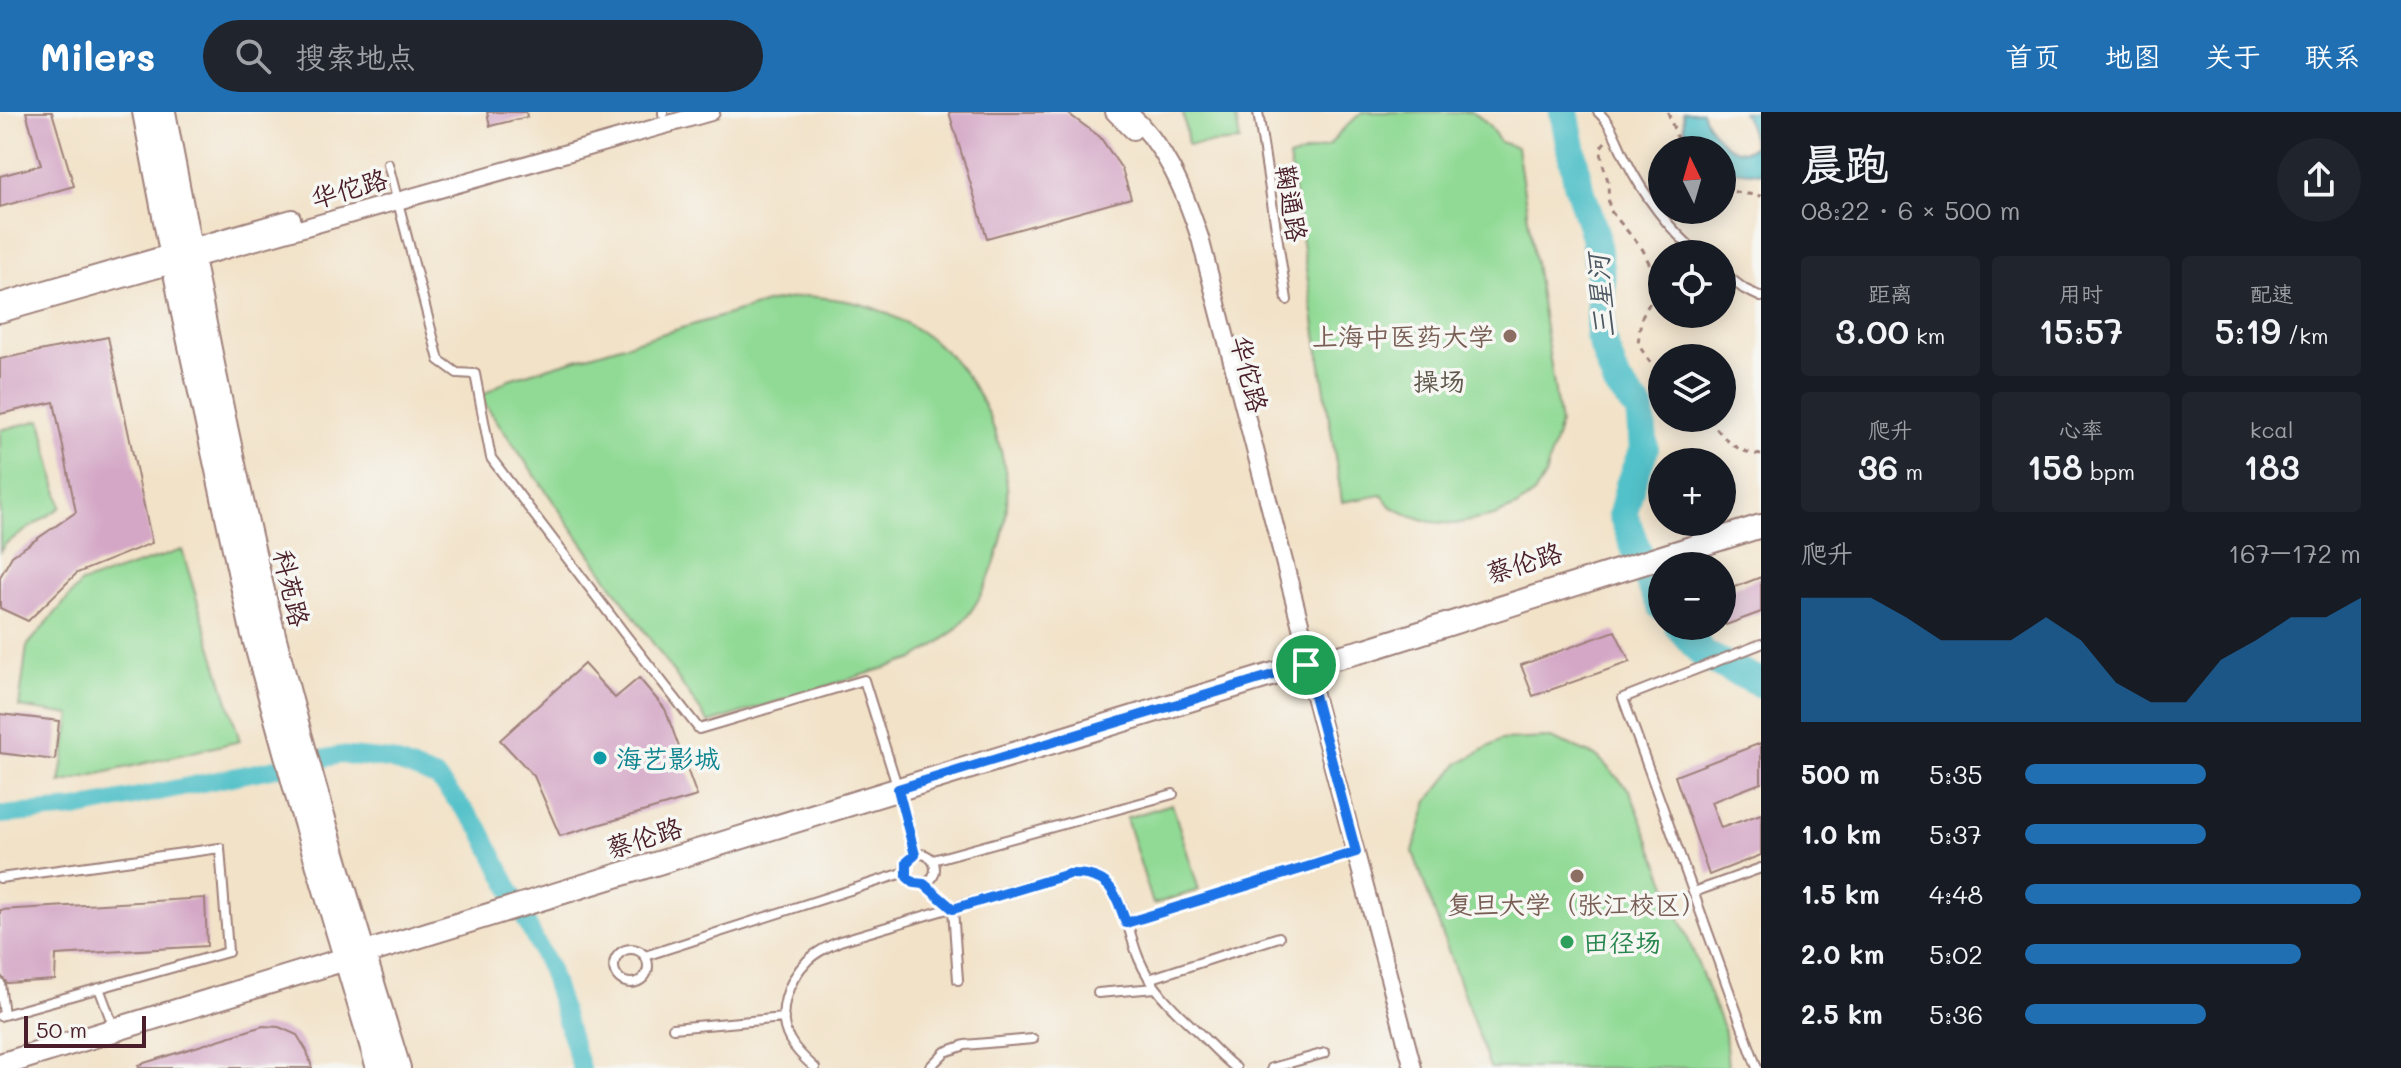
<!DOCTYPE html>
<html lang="zh">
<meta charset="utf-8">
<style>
:root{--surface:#171b24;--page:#20242c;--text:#f1f3f6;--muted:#9ea1a6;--accent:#1f6fb2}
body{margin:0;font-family:Mali,"LXGW WenKai TC",sans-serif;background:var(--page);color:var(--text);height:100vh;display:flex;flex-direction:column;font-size:30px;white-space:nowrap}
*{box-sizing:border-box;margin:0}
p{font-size:26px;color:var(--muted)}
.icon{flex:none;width:44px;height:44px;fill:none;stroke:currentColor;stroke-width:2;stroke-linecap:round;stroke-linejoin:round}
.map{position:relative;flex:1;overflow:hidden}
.panel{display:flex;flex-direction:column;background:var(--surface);width:640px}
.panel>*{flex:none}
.needle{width:52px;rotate:355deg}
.tools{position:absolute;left:1648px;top:24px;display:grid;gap:16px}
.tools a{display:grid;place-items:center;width:88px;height:88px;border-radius:50%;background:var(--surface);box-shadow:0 4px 20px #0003;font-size:40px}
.scale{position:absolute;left:24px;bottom:20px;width:122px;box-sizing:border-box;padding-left:8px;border:4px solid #4a1f2b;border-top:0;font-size:22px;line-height:28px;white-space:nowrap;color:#4a1f2b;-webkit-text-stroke:6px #f6f6f2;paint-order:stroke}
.pin{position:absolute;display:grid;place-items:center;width:68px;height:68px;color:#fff;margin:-34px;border:4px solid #fff;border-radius:50%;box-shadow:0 2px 8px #0007}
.round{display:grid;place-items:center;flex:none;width:84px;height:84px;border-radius:42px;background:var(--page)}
.overview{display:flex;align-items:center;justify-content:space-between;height:136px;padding:0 40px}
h1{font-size:44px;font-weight:600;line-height:60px}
.stats{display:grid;grid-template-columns:repeat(3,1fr);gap:12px;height:136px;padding:8px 40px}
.stats div{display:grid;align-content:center;border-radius:8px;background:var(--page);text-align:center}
.stats b{font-size:34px;font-weight:600}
.stats small{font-size:22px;font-weight:400}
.stats p{font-size:22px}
.chart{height:224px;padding:16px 40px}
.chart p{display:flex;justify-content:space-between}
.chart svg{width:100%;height:144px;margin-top:8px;fill:var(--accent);opacity:.7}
ul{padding:0 40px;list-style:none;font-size:26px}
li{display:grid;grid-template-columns:128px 96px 1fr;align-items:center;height:60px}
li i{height:20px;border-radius:10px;background:var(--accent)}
header{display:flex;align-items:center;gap:48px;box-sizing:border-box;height:112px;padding:0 40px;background:var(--accent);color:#fff}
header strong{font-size:38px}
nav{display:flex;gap:44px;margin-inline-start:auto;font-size:28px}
.search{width:560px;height:72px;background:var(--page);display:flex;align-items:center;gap:20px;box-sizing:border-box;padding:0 28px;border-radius:44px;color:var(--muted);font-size:30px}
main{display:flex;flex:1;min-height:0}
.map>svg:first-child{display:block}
.green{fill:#91da95;stroke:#6e7c60;stroke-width:2}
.water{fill:#53c1c9;stroke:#4e707a;stroke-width:2}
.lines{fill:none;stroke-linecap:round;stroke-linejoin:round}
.canal{stroke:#53c1c9;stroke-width:18}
.river{stroke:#53c1c9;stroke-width:30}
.building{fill:#d4a7c6}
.lane-casing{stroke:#9e807a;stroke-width:12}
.street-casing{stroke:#9e807a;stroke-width:20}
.secondary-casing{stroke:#9e807a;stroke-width:26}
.path{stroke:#9e807a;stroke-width:3;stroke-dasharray:6 6;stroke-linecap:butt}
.lane{stroke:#fff;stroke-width:8}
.street{stroke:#fff;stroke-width:16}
.secondary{stroke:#fff;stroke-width:22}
.route-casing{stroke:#fff;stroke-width:16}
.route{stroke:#1a73e8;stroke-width:10}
.education-dot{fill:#8d6e63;stroke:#f6f6f2;stroke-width:3}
.culture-dot{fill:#0f9aa8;stroke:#f6f6f2;stroke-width:3}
.leisure-dot{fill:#2e9e5b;stroke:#f6f6f2;stroke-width:3}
.labels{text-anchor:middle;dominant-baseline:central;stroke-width:7;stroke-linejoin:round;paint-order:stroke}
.street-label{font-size:26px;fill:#4a1f2b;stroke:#f6f6f2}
.education-label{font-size:26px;fill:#785e54;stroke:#f6f6f2;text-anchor:end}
.park-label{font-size:26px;fill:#5f574b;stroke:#f6f6f2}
.culture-label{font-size:26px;fill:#0d838f;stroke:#f6f6f2;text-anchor:start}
.leisure-label{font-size:26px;fill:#27864d;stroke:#f6f6f2;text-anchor:start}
.water-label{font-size:28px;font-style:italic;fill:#4d5862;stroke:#f6f6f2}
</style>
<header>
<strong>Milers</strong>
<div class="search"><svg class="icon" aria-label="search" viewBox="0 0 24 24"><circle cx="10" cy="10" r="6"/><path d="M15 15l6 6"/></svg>搜索地点</div>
<nav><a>首页</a><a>地图</a><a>关于</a><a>联系</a></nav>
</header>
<main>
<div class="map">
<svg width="1761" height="956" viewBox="0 0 1761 956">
<rect width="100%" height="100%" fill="#f6f6f2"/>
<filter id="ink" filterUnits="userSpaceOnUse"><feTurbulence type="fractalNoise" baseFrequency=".0125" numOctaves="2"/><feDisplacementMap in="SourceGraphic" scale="16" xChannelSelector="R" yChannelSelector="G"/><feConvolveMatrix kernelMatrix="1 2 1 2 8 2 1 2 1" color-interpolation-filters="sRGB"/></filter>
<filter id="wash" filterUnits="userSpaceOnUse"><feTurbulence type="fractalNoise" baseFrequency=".006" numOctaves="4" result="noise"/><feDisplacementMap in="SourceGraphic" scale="32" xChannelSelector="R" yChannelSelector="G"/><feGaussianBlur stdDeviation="1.8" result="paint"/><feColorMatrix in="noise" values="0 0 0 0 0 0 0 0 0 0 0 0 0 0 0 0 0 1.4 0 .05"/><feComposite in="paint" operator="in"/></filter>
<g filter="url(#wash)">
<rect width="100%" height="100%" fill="#f2e2c8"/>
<path class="green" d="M1183,0H1235L1240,29L1188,33Z
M1362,0H1471C1484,6 1493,18 1500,30L1517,35L1560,312L1545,364L1534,382L1516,395L1494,404L1455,412L1431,410L1409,403L1390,394L1382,383L1342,390L1289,46L1329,34L1339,21Z
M806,184C824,186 842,187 860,192C891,200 926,220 949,243C982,277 1003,328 1007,374C1010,417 990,478 962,511C948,526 932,536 914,547L709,611L480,285L509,267L770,190Z
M41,308L61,395L5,432L0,440V318Z
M182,438L240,629L60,671L71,603L19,595L27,534L81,471Z
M1551,626L1598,645L1630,679L1725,921L1728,956H1490L1413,740L1428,689L1458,652L1501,628Z
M1172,692L1199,778L1153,792L1126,706Z"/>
<path class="water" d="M1683,0H1702C1708,18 1733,49 1753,35C1753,22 1749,12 1742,0H1761V61L1722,57V38H1692L1685,23Z"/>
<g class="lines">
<path class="canal" d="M0,703L75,697L340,643L390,648L437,666L480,716L550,858L581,956"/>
<path class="river" d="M1564,0L1578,71L1595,124L1601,172L1600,224L1617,271L1640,299L1644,337L1630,373L1623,402L1641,451L1662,494
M1679,514L1704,543L1761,571"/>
</g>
<g id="blocks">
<path class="building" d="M26,0H52L74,74L0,95V64L41,53Z
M487,0H526L527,5L490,14Z
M949,0H1066L1100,25L1122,57L1131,86L987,126Z
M108,225L152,431L77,461L28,509L0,496V465L12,444L76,400L54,290L0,302V247Z
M1761,465V500L1726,513L1722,502V480Z
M1615,519L1630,550L1533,584L1521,553Z
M584,552L615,586L639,566L665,597L697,684L560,724L534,664L500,628Z
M0,602L59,609L55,648L0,641Z
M1761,631V671L1711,690L1721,716L1761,702V743L1709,763L1675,664Z
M205,786L207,834L56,843L55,868L7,871L1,864L0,798Z
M263,914L279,915L297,923L307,939L312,956H139L138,953Z"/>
</g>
</g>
<g filter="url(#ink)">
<use href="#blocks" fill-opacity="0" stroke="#9e807a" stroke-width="2"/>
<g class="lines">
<g class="lane-casing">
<path id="lane" d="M663,0V2
M1258,0L1287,188
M1598,0C1613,13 1617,31 1626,48C1643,82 1669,118 1699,142
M388,52L439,248L457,261L475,262L491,346L624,521L699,617L864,568L898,677L915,743
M1722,160L1744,177L1761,185
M905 757a15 15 0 1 1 30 0a15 15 0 1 1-30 0Z
M933,748L1173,682
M0,766L220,736L228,840L0,904
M924,772L953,797L958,868
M1694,780L1761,756
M1126,811L1355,740
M614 854a17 17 0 1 1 34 0a17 17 0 1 1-34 0Z
M645,844L906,760
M1149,867L1279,825
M0,871L4,903
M99,876L114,916
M1098,881L1155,876
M673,916L784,906
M815,956C806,948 796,939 790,928C775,902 788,868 808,848C817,839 829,834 840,829L1051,766C1070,762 1094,756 1109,773C1126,792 1129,824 1139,847C1152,878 1176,899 1200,922C1212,934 1223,946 1236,956
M929,956L945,940L965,933L1033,927
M1272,956L1325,941
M1757,956L1623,586L1761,532"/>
</g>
<g class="street-casing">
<path id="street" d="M1114,0L1133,19
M1128,0C1166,34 1184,78 1200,126L1306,534V553L1413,956
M0,190L292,106
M0,202L711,0"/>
</g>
<g class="secondary-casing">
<path id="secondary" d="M144,0L183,202L252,519L298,687L378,956
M164,0C197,172 229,345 272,515C309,663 354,810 399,956
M0,953L1274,562L1366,538L1761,414"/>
</g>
<path class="path" d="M1668,0L1681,38
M1605,30L1601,35L1602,49L1608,69L1609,97L1643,138L1655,164L1657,177L1641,207L1638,232L1651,252L1662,264
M1722,78L1761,84
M1710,306C1722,327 1736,340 1761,343"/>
<use href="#lane" class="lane"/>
<use href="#street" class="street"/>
<use href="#secondary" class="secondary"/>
</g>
</g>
<g class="lines" filter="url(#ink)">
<g class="route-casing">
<path id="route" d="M1306,553L1356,740L1126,811C1114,777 1109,761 1069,762L953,797L924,772L914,771L907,765V750L915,743L898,677Z"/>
</g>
<use href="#route" class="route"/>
</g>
<g class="education-dot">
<circle cx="1510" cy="224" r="8"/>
<circle cx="1577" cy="764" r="8"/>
</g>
<circle class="culture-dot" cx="600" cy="646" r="8"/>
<circle class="leisure-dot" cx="1567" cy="830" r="8"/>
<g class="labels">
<g class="street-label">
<text transform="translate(349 76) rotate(-16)">华佗路</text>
<text transform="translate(1292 91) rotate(81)">鞠通路</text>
<text transform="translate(1250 262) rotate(76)">华佗路</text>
<text transform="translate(1524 450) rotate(-17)">蔡伦路</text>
<text transform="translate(292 476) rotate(77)">科苑路</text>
<text transform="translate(644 725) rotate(-17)">蔡伦路</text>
</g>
<g class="education-label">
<text x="1494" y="224">上海中医药大学</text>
<text x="1577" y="792" text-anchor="middle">复旦大学（张江校区）</text>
</g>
<g class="park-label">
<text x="1439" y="269">操场</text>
</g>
<g class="culture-label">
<text x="616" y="646">海艺影城</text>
</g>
<g class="leisure-label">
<text x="1583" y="830">田径场</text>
</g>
<g class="water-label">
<text transform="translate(1600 184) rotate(-95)">三星河</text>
</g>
</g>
</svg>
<div class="tools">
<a><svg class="needle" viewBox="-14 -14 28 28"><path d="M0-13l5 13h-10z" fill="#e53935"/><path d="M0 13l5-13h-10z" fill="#9ea1a6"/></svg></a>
<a><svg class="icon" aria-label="locate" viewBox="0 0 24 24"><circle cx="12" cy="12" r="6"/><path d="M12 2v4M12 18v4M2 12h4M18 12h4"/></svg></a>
<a><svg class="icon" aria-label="layers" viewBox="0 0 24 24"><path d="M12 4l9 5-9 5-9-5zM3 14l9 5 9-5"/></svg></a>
<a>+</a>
<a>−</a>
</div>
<div class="scale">50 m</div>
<div class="pin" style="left:1306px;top:553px;background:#1e9e55"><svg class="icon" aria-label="arrive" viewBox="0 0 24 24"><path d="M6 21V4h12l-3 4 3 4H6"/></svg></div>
</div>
<section class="panel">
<div class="overview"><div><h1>晨跑</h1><p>08:22 · 6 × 500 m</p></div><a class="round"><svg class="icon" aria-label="share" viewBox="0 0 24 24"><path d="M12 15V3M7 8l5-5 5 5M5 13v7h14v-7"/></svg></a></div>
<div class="stats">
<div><p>距离</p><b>3.00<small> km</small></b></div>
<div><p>用时</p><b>15:57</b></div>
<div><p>配速</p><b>5:19<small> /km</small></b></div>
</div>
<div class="stats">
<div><p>爬升</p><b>36<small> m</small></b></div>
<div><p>心率</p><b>158<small> bpm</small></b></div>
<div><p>kcal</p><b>183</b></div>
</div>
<div class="chart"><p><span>爬升</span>167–172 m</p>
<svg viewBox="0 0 160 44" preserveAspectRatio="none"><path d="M0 44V6L10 6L20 6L30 12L40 19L50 19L60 19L70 12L80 19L90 32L100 38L110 38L120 25L130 19L140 12L150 12L160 6V44z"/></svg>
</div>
<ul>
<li><b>500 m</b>5:35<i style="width:54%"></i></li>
<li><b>1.0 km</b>5:37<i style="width:54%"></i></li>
<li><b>1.5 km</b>4:48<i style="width:100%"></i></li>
<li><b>2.0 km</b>5:02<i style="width:82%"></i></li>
<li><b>2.5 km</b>5:36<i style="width:54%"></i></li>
</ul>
</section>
</main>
